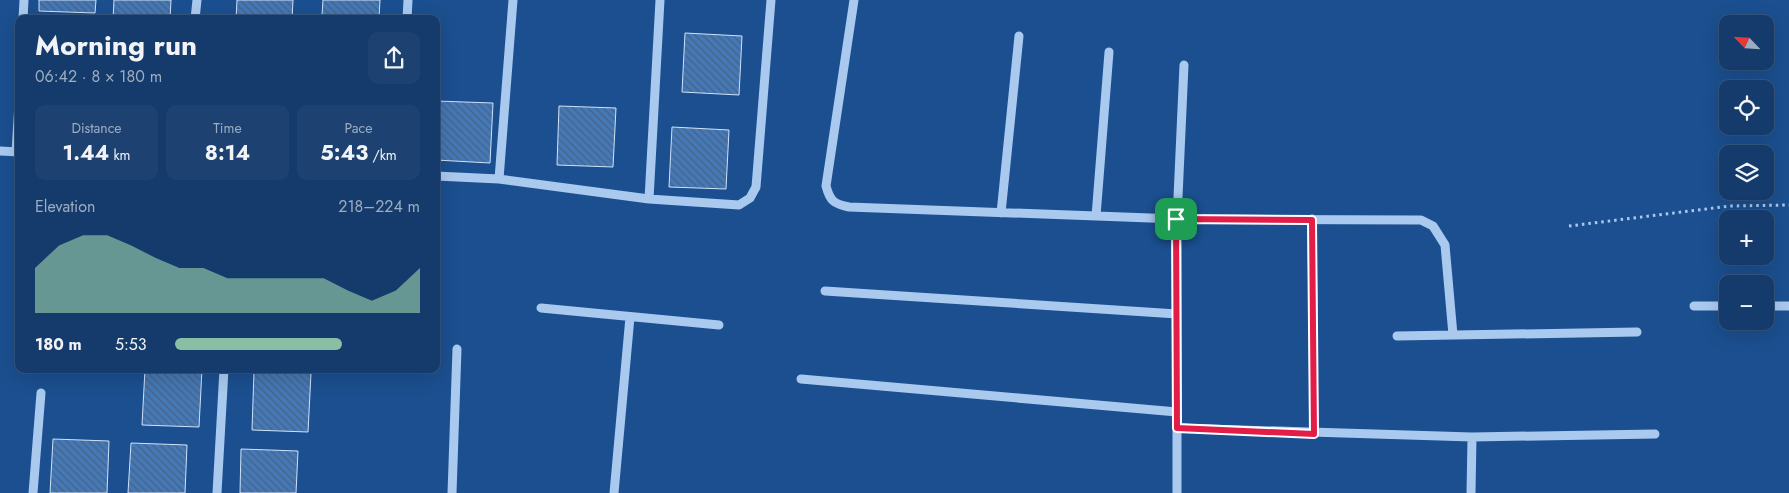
<!DOCTYPE html>
<meta charset="utf-8">
<style>
:root{--surface:#143b6b;--page:#1d4271;--text:#f1f3f6;--muted:#9dadc1;--line:#33557e;--accent:#8abfa5}
body{margin:0;font-family:Jost,sans-serif;background:var(--page);color:var(--text);height:100vh;display:flex;flex-direction:column;font-size:19px;white-space:nowrap}
*{box-sizing:border-box;margin:0}
p{font-size:16px;color:var(--muted)}
.icon{flex:none;width:28px;height:28px;fill:none;stroke:currentColor;stroke-width:2;stroke-linecap:round;stroke-linejoin:round}
.map{position:relative;flex:1;overflow:hidden}
.details{position:absolute;left:15px;top:15px;width:425px;height:358px;display:flex;flex-direction:column;background:var(--surface);border-radius:10px;box-shadow:0 5px 20px #0002,0 0 0 1px var(--line)}
.details>*{flex:none}
.needle{width:32px;rotate:295deg}
.fabs{position:absolute;left:1719px;top:15px;display:grid;gap:10px}
.fabs a{display:grid;place-items:center;width:55px;height:55px;border-radius:10px;background:var(--surface);box-shadow:0 5px 20px #0002,0 0 0 1px var(--line);font-size:25px}
.pin{position:absolute;display:grid;place-items:center;width:42px;height:42px;color:#fff;margin:-21px;border-radius:10px;box-shadow:0 2px 8px #0006}
.round{display:grid;place-items:center;flex:none;width:52px;height:52px;border-radius:10px;background:var(--page)}
.headline{display:flex;align-items:center;justify-content:space-between;height:85px;padding:0 20px}
h1{font-size:28px;font-weight:700;line-height:38px}
.metrics{display:grid;grid-template-columns:repeat(3,1fr);gap:8px;height:85px;padding:5px 20px}
.metrics div{display:grid;align-content:center;border-radius:10px;background:var(--page);text-align:center}
.metrics b{font-size:21px;font-weight:700}
.metrics small{font-size:14px;font-weight:400}
.metrics p{font-size:14px}
.chart{height:140px;padding:10px 20px}
.chart p{display:flex;justify-content:space-between}
.chart svg{width:100%;height:90px;margin-top:5px;fill:var(--accent);opacity:.7}
ul{padding:0 20px;list-style:none;font-size:16px}
li{display:grid;grid-template-columns:80px 60px 1fr;align-items:center;height:38px}
li i{height:12px;border-radius:6px;background:var(--accent)}
.map>svg:first-child{display:block}
.building{fill:url(#building-back-hatch);stroke:#cfe3fa}
.lines{fill:none;stroke-linecap:round;stroke-linejoin:round}
.path{stroke:#a9c9ee;stroke-width:3;stroke-dasharray:2.5 4;stroke-linecap:butt}
.minor{stroke:#a9c9ee;stroke-width:9}
.route-casing{stroke:#fff;stroke-width:10}
.route{stroke:#e11d48;stroke-width:6}
</style>
<div class="map">
<svg width="1789" height="493" viewBox="0 0 1789 493">
<defs>
<pattern id="building-back-hatch" width="6" height="6" patternUnits="userSpaceOnUse" patternTransform="scale(1.25)"><rect width="6" height="6" fill="#4478b7"/><path d="M-1 5l2 2M0 0l6 6M5-1l2 2" fill="none" stroke="#486282"/></pattern>
</defs>
<rect width="100%" height="100%" fill="#1b4f8f"/>
<path class="building" d="M39,0H96L95,13L39,11Z
M114,0H171L170,19H113Z
M237,0H293L292,19H236Z
M323,0H380L379,18L322,15Z
M685,33L742,36L739,95L682,92Z
M436,101L493,103L490,163L436,160Z
M559,106L616,108L613,167L557,165Z
M672,127L729,130L726,189L669,187Z
M436,305H438L436,356Z
M145,369H202L199,427L142,425Z
M254,371L311,373L308,432L252,430Z
M53,439L109,441L107,493H50Z
M131,443L187,445L185,493H128Z
M241,449L298,451L296,493H240Z"/>
<g class="lines">
<path class="path" d="M1569,226L1730,206L1789,205"/>
<path class="minor" d="M854,0L826,186C830,201 834,204 849,207L1177,219L1421,220L1433,226L1445,245L1453,335
M23,19L24,0
M195,19L197,0
M407,19L408,0
M0,151L19,152
M16,152L19,103
M436,176L499,179L649,199L739,205L750,198L756,187L771,0
M499,179L513,0
M649,199L660,0
M1001,213L1019,36
M1096,216L1109,52
M1312,219L1314,434
M825,291L1177,314
M1694,306H1728
M1765,306H1789
M541,308L719,325
M1397,336L1637,332
M801,379L1177,412
M1177,428L1472,437L1655,434
M33,493L41,393
M217,493L224,369
M452,493L457,349
M614,493L630,317
M1177,493V219L1184,65
M1471,493L1472,437"/>
</g>
<g class="lines">
<g class="route-casing">
<path id="route" d="M1176,219L1312,220L1314,434L1177,428Z"/>
</g>
<use href="#route" class="route"/>
</g>
</svg>
<div class="fabs">
<a><svg class="needle" viewBox="-14 -14 28 28"><path d="M0-13l5 13h-10z" fill="#e53935"/><path d="M0 13l5-13h-10z" fill="#9dadc1"/></svg></a>
<a><svg class="icon" aria-label="locate" viewBox="0 0 24 24"><circle cx="12" cy="12" r="6"/><path d="M12 2v4M12 18v4M2 12h4M18 12h4"/></svg></a>
<a><svg class="icon" aria-label="layers" viewBox="0 0 24 24"><path d="M12 4l9 5-9 5-9-5zM3 14l9 5 9-5"/></svg></a>
<a>+</a>
<a>−</a>
</div>
<div class="pin" style="left:1176px;top:219px;background:#1e9e55"><svg class="icon" aria-label="arrive" viewBox="0 0 24 24"><path d="M6 21V4h12l-3 4 3 4H6"/></svg></div>
<section class="details">
<div class="headline"><div><h1>Morning run</h1><p>06:42 · 8 × 180 m</p></div><a class="round"><svg class="icon" aria-label="share" viewBox="0 0 24 24"><path d="M12 15V3M7 8l5-5 5 5M5 13v7h14v-7"/></svg></a></div>
<div class="metrics">
<div><p>Distance</p><b>1.44<small> km</small></b></div>
<div><p>Time</p><b>8:14</b></div>
<div><p>Pace</p><b>5:43<small> /km</small></b></div>
</div>
<div class="chart"><p><span>Elevation</span>218–224 m</p>
<svg viewBox="0 0 160 44" preserveAspectRatio="none"><path d="M0 44V22L10 11L20 6L30 6L40 11L50 17L60 22L70 22L80 27L90 27L100 27L110 27L120 27L130 33L140 38L150 33L160 22V44z"/></svg>
</div>
<ul>
<li><b>180 m</b>5:53<i style="width:68%"></i></li>
</ul>
</section>
</div>
